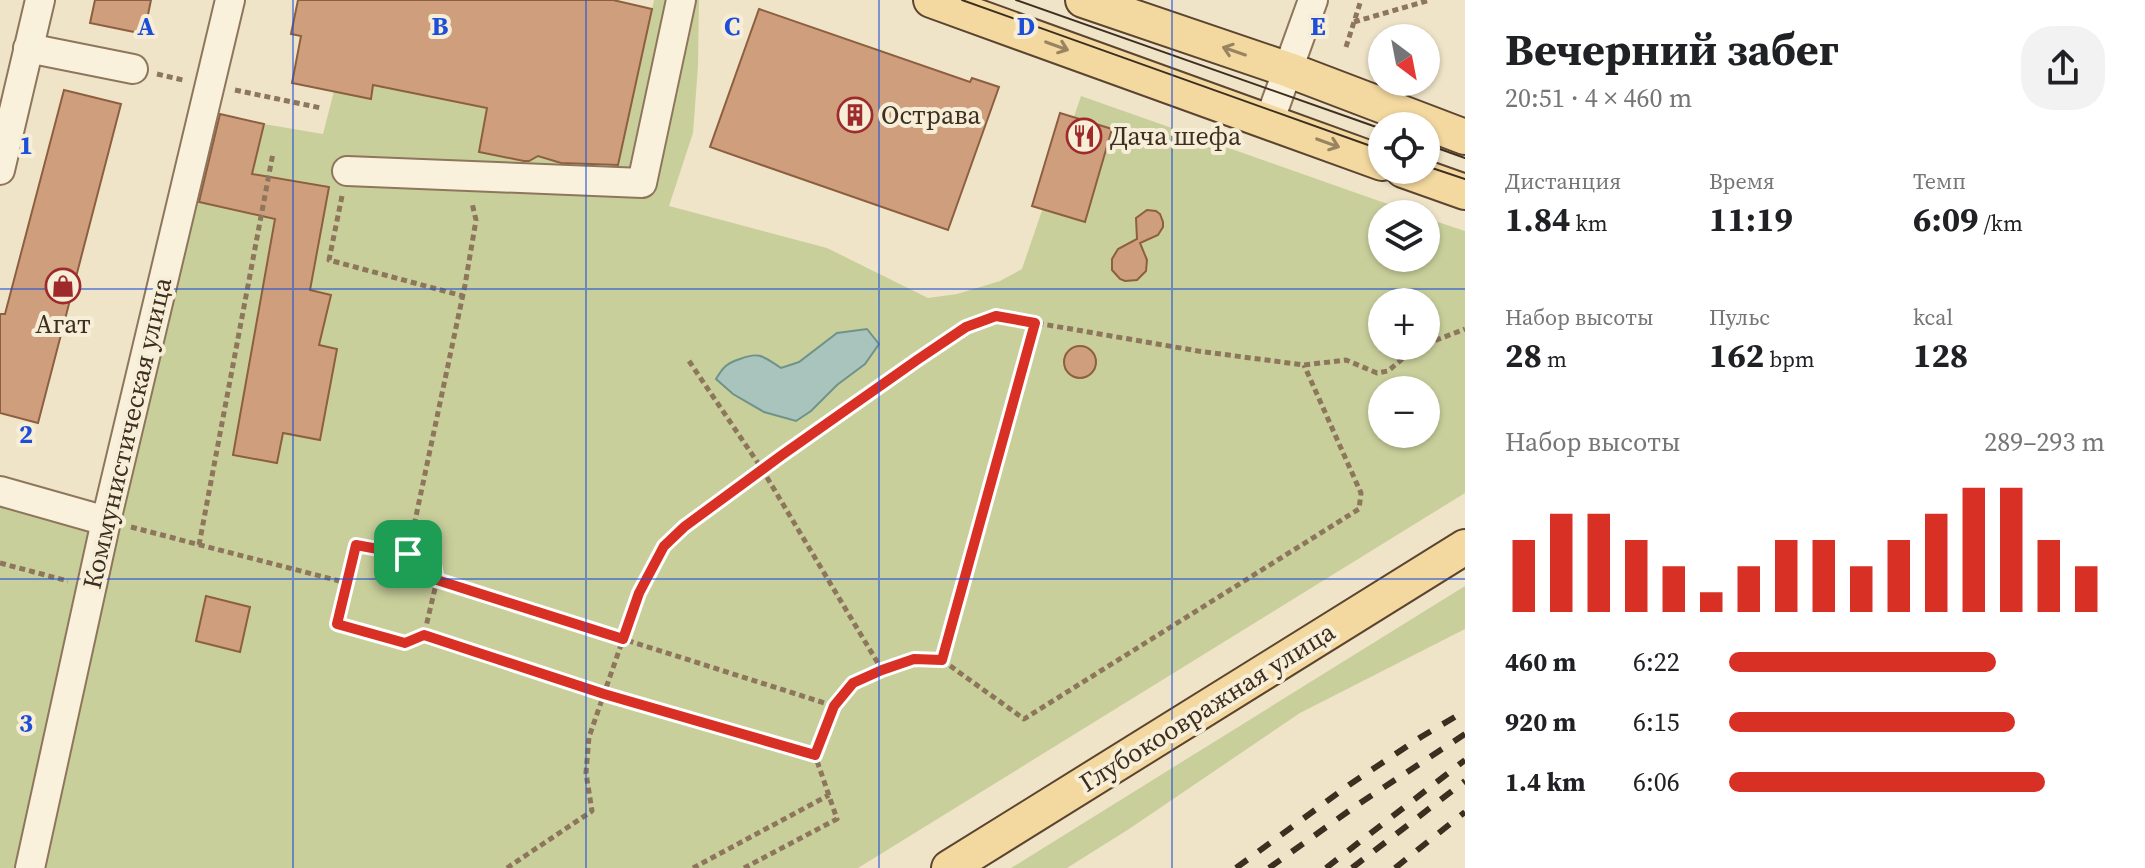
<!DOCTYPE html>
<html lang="ru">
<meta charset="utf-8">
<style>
:root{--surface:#fff;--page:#f2f2f2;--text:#202124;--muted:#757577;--accent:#d93025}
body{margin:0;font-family:"Source Serif 4",serif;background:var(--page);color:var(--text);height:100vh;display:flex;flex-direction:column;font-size:30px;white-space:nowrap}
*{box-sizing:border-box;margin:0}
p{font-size:26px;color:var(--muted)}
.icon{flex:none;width:44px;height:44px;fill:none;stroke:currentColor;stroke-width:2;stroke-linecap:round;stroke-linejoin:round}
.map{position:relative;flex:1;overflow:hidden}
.drawer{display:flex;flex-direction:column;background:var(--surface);width:680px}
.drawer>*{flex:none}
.needle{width:52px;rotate:148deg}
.fabs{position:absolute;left:1368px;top:24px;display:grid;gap:16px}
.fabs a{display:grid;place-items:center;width:72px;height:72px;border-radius:50%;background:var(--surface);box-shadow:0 2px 6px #0004;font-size:40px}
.pin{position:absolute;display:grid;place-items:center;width:68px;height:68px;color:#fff;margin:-34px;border-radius:16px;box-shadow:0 4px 12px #0006}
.round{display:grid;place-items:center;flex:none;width:84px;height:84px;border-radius:32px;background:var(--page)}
.summary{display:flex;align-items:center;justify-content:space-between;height:136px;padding:0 40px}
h1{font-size:44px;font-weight:700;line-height:60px}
.figures{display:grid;grid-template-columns:repeat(3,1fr);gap:12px;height:136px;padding:8px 40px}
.figures div{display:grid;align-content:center}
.figures b{font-size:34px;font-weight:700}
.figures small{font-size:22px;font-weight:400}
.figures p{font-size:22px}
.chart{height:224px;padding:16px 40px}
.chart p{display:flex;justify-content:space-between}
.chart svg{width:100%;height:144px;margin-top:8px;stroke:var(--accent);stroke-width:6}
ul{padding:0 40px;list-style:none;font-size:26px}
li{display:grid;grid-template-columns:128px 96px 1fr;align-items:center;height:60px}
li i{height:20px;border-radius:10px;background:var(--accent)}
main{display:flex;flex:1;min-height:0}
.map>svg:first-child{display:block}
.green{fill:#c9cf9b;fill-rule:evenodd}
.water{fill:#a9c4bc;stroke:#6f938a;stroke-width:2}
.building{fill:#cf9f7d;stroke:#8d5f41;stroke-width:2}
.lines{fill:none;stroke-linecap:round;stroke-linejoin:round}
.minor-casing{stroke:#8d765c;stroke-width:32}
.major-casing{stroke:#5b4430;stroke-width:38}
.path{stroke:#8d765c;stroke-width:5;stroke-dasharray:6 4;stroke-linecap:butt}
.minor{stroke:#faf1dc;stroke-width:28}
.major{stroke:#f3d9a0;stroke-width:34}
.tram{stroke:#3d2e20;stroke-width:2}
.rail{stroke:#3d2e20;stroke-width:6;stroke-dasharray:14 14;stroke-linecap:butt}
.oneway{stroke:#988460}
.route-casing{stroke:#fff;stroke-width:16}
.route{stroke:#d93025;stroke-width:10}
.grid{fill:none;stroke:#1d4ed8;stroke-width:2;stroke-opacity:0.55}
.labels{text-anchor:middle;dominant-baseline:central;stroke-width:8;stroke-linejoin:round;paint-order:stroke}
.poi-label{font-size:26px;fill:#3d2e20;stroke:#f7eed8;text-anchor:start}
.street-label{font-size:26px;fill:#3d2e20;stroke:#f7eed8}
.grid-label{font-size:26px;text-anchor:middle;font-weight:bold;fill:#1d4ed8;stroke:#f7eed8;stroke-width:8;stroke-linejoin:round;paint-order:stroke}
</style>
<main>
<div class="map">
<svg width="1465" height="868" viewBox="0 0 1465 868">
<rect width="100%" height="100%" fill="#f0e4c8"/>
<path class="green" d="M654,0H699L698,66L693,133L669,206L827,248L928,298L957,294L1000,281L1022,269L1081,96L1416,214H1382V258H1426V218L1465,231V493L858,868H0V491L106,520L183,199L243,212L264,124L323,134L334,91L370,98L373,85L487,108L479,152L528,162L538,156L615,177ZM1382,302H1426V346H1382ZM1382,390H1426V434H1382Z
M1465,586V629L1300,713L1129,829L1067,868H1011Z"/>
<path class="water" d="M867,329L879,344L865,364L837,385L811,411L796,421L764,412L733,394L716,379C723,367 727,363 740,359C760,351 764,357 781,368L799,362L837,333Z"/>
<path class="building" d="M95,0H151L144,34L90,23Z
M298,0H613L652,9L618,165L561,163L538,156L529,161H524L479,152L487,108L373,85L371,99L292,83L301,36L291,34Z
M759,9L970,82L972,78L999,87L948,230L710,147Z
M64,90L121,104L38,423L0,413V314H5Z
M1060,113L1112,129L1085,222L1032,206Z
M220,114L264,124L252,174L329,187L310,290L331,295L319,345L337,349L320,440L283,433L277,463L233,455L275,219L199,202Z
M1147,210L1156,211L1160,214L1163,222V227L1158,235L1140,243L1147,260L1146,271L1137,280L1125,281L1120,279L1112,270V259L1118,249L1137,239L1136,218Z
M1064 362a16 16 0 1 1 32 0a16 16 0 1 1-32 0Z
M206,596L250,607L240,652L196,641Z"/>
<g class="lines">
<g class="minor-casing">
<path id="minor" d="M28,48L133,69
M1269,122L1313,0
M0,170L40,0
M347,171L642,183L681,0
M0,491L106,521
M30,868L106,521L230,0"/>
</g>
<g class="major-casing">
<path id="major" d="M931,0L1382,163
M1083,0L1289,70L1465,137
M1403,170L1465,192
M949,868L1465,547"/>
</g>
<path class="path" d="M1354,22L1430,0
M1346,47L1361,0
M157,74L183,80
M235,90L321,108
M342,196L329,260L463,296
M1426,344L1465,329
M689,361L762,469L882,670
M131,527L347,583
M199,545L273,153
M408,554L465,285L476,220L472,203
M0,563L68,581
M437,580L834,706L815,755L604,694L424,635Z
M424,635L405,643L337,624L356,545L433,559L437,580
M942,660L1024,719L1359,509L1361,493L1304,365
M834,706L853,683L882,670L914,659L942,660L1035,323
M507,868L592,811L586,773L589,737L639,593L664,546L684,527L782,455L966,327L996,316L1198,351L1304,365L1346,360L1377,373L1388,371L1414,349L1421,346
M693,868L829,795
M744,868L837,819L815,755"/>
<use href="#minor" class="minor"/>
<use href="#major" class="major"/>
<path class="tram" d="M962,0L1382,150
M1016,0L1382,129
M1426,144L1465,158
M1426,166L1465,179"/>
<path class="rail" d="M1236,868L1349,785L1421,737L1465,711
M1269,868L1360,803L1465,734
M1326,868L1465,760
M1352,868L1465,781
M1395,868L1465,812"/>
</g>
<defs><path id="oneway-shaft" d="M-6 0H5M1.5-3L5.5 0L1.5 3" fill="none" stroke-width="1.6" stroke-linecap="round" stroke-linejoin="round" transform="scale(2)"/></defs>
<g class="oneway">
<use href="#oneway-shaft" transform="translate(1057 46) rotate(20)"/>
<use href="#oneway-shaft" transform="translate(1234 51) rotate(-161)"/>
<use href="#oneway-shaft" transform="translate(1328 143) rotate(20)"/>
</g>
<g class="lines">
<g class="route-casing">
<path id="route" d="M996,316L1035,323L942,660L914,659L882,670L853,683L834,706L815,755L604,694L424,635L405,643L337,624L356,545L433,559L437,580L623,639L639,593L664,546L684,527L782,455L917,360L966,327Z"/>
</g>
<use href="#route" class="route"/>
</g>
<path class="grid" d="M293,0V868M586,0V868M879,0V868M1172,0V868M0,289H1465M0,579H1465"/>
<defs>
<g id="building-ring" transform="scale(1.8)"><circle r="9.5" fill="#f7eed8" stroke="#9e2a2b" stroke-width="1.5"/><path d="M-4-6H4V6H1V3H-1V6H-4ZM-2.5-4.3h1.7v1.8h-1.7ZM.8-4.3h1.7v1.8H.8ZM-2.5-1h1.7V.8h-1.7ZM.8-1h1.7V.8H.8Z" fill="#9e2a2b"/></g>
<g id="restaurant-ring" transform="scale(1.8)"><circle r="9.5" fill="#f7eed8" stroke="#9e2a2b" stroke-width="1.5"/><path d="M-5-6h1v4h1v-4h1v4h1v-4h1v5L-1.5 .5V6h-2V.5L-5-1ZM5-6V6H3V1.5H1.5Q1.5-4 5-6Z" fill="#9e2a2b"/></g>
<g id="shop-ring" transform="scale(1.8)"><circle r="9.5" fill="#f7eed8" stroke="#9e2a2b" stroke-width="1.5"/><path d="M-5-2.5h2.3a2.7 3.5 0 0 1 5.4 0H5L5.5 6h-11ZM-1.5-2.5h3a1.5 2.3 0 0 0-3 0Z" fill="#9e2a2b"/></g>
</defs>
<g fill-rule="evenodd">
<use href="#building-ring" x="855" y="115"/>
<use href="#restaurant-ring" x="1084" y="136"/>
<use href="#shop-ring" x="63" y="286"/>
</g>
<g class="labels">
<g class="poi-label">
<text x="881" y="115">Острава</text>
<text x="1110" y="136">Дача шефа</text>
<text x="63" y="324" text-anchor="middle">Агат</text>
</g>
<g class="street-label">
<text transform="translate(127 433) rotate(-77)">Коммунистическая улица</text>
<text transform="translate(1207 707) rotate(-32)">Глубокоовражная улица</text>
</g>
</g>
<g class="grid-label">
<text x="146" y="35">A</text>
<text x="440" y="35">B</text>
<text x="732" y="35">C</text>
<text x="1026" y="35">D</text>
<text x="1318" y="35">E</text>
<text x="26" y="154">1</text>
<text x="26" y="443">2</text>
<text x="26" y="732">3</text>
</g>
</svg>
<div class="fabs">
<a><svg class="needle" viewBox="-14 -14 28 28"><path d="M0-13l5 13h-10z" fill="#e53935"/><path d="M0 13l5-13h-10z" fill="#757577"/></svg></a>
<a><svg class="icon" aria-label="locate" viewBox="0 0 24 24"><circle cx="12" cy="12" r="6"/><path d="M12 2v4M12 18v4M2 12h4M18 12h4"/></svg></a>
<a><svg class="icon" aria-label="layers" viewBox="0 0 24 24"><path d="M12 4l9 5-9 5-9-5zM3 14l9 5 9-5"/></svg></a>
<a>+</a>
<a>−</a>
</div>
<div class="pin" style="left:408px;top:554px;background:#1e9e55"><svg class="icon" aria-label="arrive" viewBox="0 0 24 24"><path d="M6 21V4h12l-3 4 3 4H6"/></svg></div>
</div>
<section class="drawer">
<div class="summary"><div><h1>Вечерний забег</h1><p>20:51 · 4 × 460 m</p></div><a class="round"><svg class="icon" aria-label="share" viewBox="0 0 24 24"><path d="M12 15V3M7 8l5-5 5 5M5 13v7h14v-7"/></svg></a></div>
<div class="figures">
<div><p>Дистанция</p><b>1.84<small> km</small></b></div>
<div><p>Время</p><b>11:19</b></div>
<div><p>Темп</p><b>6:09<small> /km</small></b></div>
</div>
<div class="figures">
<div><p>Набор высоты</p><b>28<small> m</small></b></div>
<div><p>Пульс</p><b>162<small> bpm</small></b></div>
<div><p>kcal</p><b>128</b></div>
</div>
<div class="chart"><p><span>Набор высоты</span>289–293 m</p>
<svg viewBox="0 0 160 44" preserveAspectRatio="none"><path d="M5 44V22M15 44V14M25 44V14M35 44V22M45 44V30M55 44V38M65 44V30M75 44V22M85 44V22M95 44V30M105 44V22M115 44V14M125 44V6M135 44V6M145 44V22M155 44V30"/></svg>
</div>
<ul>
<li><b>460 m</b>6:22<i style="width:71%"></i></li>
<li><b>920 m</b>6:15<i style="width:76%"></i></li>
<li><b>1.4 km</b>6:06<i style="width:84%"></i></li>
</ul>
</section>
</main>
